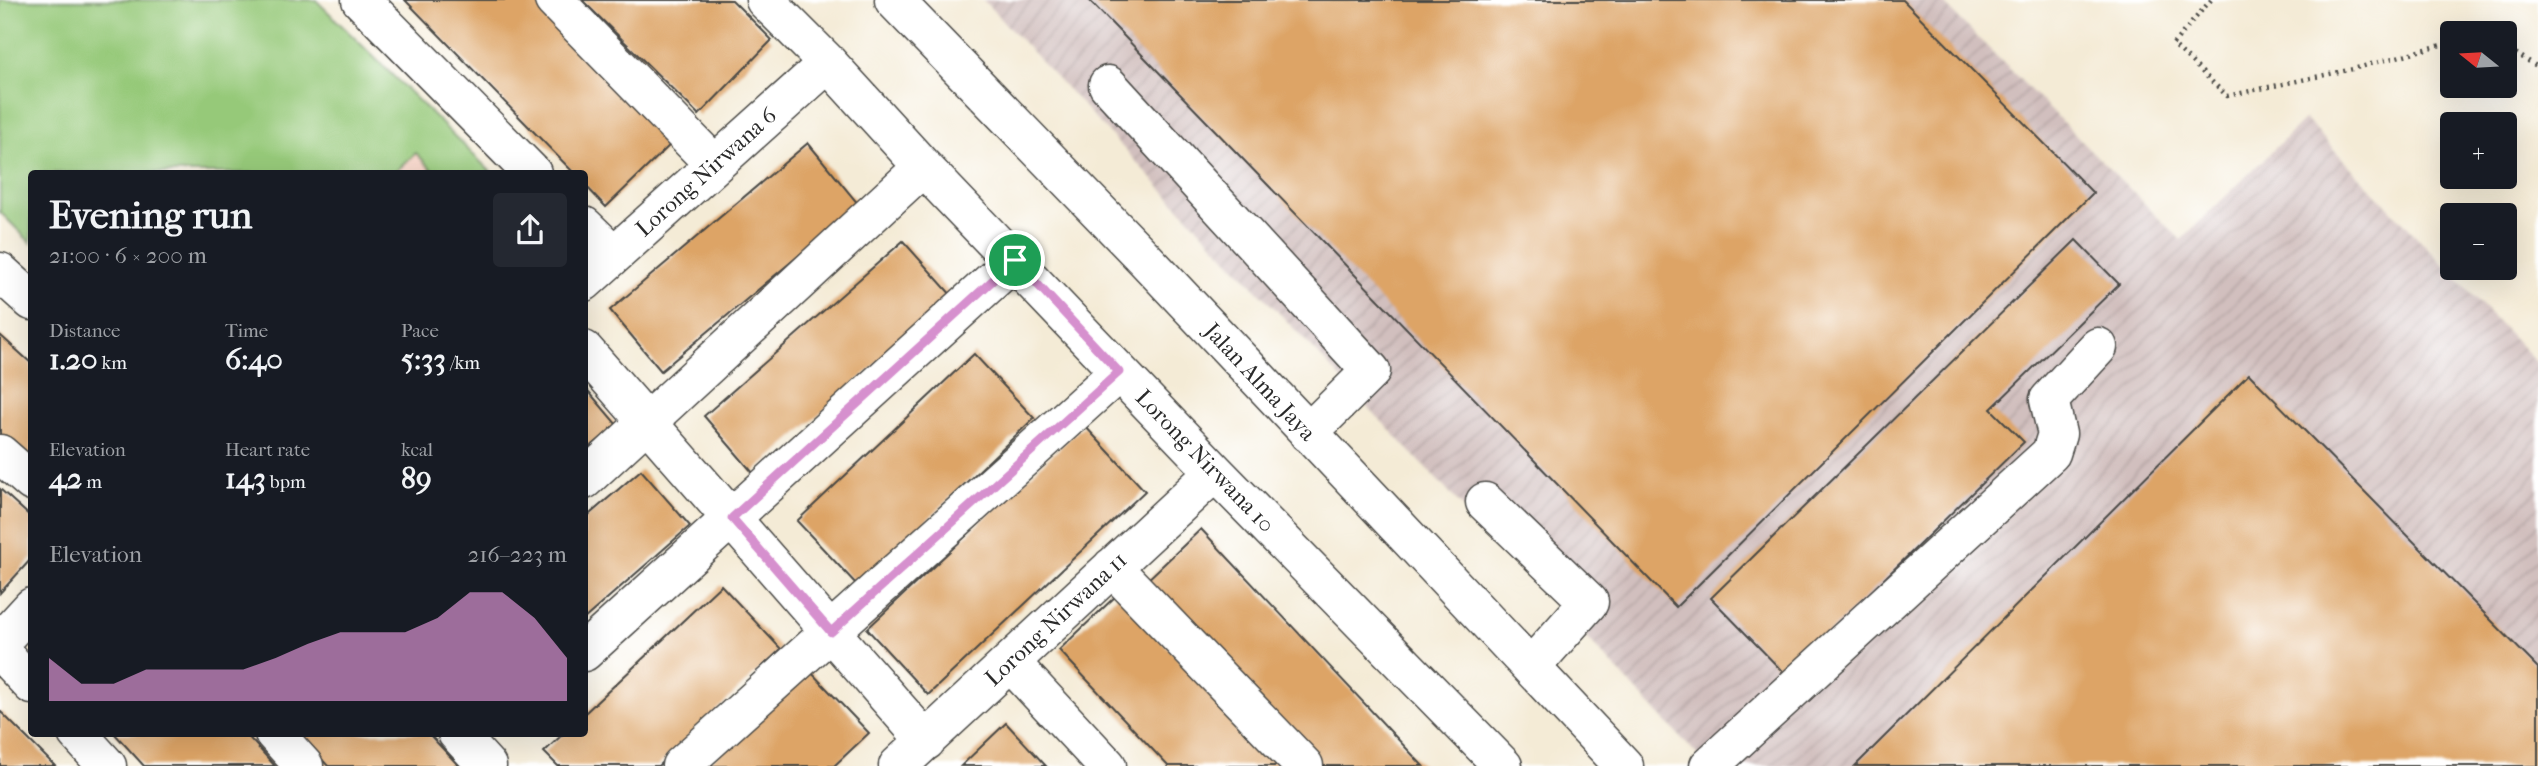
<!DOCTYPE html>
<meta charset="utf-8">
<style>
:root{--surface:#171b24;--page:#242831;--text:#f1f3f6;--muted:#9ea1a6;--accent:#d690ce}
body{margin:0;font-family:"IM FELL French Canon",serif;background:var(--page);color:var(--text);height:100vh;display:flex;flex-direction:column;font-size:26px;white-space:nowrap}
*{box-sizing:border-box;margin:0}
p{font-size:23px;color:var(--muted)}
.icon{flex:none;width:38px;height:38px;fill:none;stroke:currentColor;stroke-width:2;stroke-linecap:round;stroke-linejoin:round}
.map{position:relative;flex:1;overflow:hidden}
.side{position:absolute;left:28px;top:170px;width:560px;height:567px;display:flex;flex-direction:column;background:var(--surface);border-radius:7px;box-shadow:0 7px 28px #0002}
.side>*{flex:none}
.needle{width:46px;rotate:288deg}
.fabs{position:absolute;left:2440px;top:21px;display:grid;gap:14px}
.fabs a{display:grid;place-items:center;width:77px;height:77px;border-radius:7px;background:var(--surface);box-shadow:0 7px 28px #0002;font-size:35px}
.pin{position:absolute;display:grid;place-items:center;width:60px;height:60px;color:#fff;margin:-30px;border:4px solid #fff;border-radius:50%;box-shadow:0 2px 7px #0007}
.round{display:grid;place-items:center;flex:none;width:74px;height:74px;border-radius:7px;background:var(--page)}
.headline{display:flex;align-items:center;justify-content:space-between;height:119px;padding:0 21px}
h1{font-size:38px;font-weight:700;line-height:52px}
.stats{display:grid;grid-template-columns:repeat(3,1fr);gap:10px;height:119px;padding:7px 21px}
.stats div{display:grid;align-content:center}
.stats b{font-size:30px;font-weight:700}
.stats small{font-size:19px;font-weight:400}
.stats p{font-size:19px}
.chart{height:196px;padding:14px 21px}
.chart p{display:flex;justify-content:space-between}
.chart svg{width:100%;height:126px;margin-top:7px;fill:var(--accent);opacity:.7}
.map>svg:first-child{display:block}
.built{fill:#f6d2c4}
.industrial{fill:url(#industrial-furrows)}
.grass{fill:#96c979;stroke:#607a52;stroke-width:2}
.building{fill:#dda466}
.lines{fill:none;stroke-linecap:round;stroke-linejoin:round}
.minor-casing{stroke:#494845;stroke-width:41}
.path{stroke:#494845;stroke-width:4.5;stroke-dasharray:2 5;stroke-linecap:butt}
.minor{stroke:#fff;stroke-width:38}
.route-casing{stroke:#fff;stroke-width:14}
.route{stroke:#d690ce;stroke-width:9}
.labels{text-anchor:middle;dominant-baseline:central;stroke-width:5;stroke-linejoin:round;paint-order:stroke}
.street-label{font-size:23px;fill:#2b2b2b;stroke:#fff}
</style>
<div class="map">
<svg width="2538" height="766" viewBox="0 0 2538 766">
<defs>
<pattern id="industrial-furrows" width="10" height="10" patternUnits="userSpaceOnUse" patternTransform="scale(1.75)"><rect width="10" height="10" fill="#d1bfbe"/><path d="M-1 1l2-2M0 10L10 0M9 11l2-2" fill="none" stroke="#b4a4a3"/></pattern>
</defs>
<rect width="100%" height="100%" fill="#fff"/>
<filter id="ink" filterUnits="userSpaceOnUse"><feTurbulence type="fractalNoise" baseFrequency=".0143" numOctaves="2"/><feDisplacementMap in="SourceGraphic" scale="14" xChannelSelector="R" yChannelSelector="G"/><feConvolveMatrix kernelMatrix="1 2 1 2 8 2 1 2 1" color-interpolation-filters="sRGB"/></filter>
<filter id="wash" filterUnits="userSpaceOnUse"><feTurbulence type="fractalNoise" baseFrequency=".00686" numOctaves="4" result="noise"/><feDisplacementMap in="SourceGraphic" scale="28" xChannelSelector="R" yChannelSelector="G"/><feGaussianBlur stdDeviation="1.57" result="paint"/><feColorMatrix in="noise" values="0 0 0 0 0 0 0 0 0 0 0 0 0 0 0 0 0 1.4 0 .05"/><feComposite in="paint" operator="in"/></filter>
<g filter="url(#wash)">
<rect width="100%" height="100%" fill="#f4ebd6"/>
<path class="built" d="M416,153L435,173H394Z"/>
<path class="industrial" d="M983,0H1940L2181,240L2305,119L2538,364V766H1708Z"/>
<path class="grass" d="M0,0H316L492,173H435L416,153L394,173H32L31,243L0,212Z"/>
<g id="blocks">
<path class="building" d="M405,0H539L675,140L606,207L584,184V173H574Z
M582,0H732L772,40L699,115Z
M1089,0H1903L2093,193L1676,607Z
M808,143L859,205L661,371L610,310Z
M2076,240L2119,284L1991,409L2024,442L1786,675L1711,598Z
M903,241L953,297L753,473L704,416Z
M0,335L32,364V467L0,438Z
M974,354L1034,418L858,586L797,521Z
M2249,374L2538,668V766H1855Z
M584,386L617,425L584,452Z
M1084,425L1145,491L928,695L867,629Z
M641,470L690,526L584,619V519Z
M0,489L32,518V558L0,593Z
M1201,529L1423,766H1313L1143,584Z
M721,585L781,649L658,766H558L544,752L564,733H584V714Z
M1118,594L1279,766H1168L1059,650Z
M808,669L869,733L834,766H706Z
M0,711L55,766H0Z
M1006,723L1046,766H961Z
M114,733H245L275,766H144Z
M298,733H428L459,766H328Z"/>
</g>
</g>
<g filter="url(#ink)">
<use href="#blocks" fill-opacity="0" stroke="#494845" stroke-width="2"/>
<g class="lines">
<g class="minor-casing">
<path id="minor" d="M361,0L532,173
M554,0L714,164
M765,0L828,63L923,167L1215,472L1503,766
M894,0L1145,259L1624,766
M1108,85L1371,371L1308,433
M584,226L614,255
M0,272L32,301
M584,282L828,63
M584,350L926,741
M0,454L32,482
M584,480L923,167
M1485,502L1589,602L1531,667
M1112,567L1304,766
M0,642L32,607
M0,651L32,685
M584,652L1015,260
M1010,662L1107,766
M77,733L107,766
M274,733L304,766
M457,733L487,766
M681,766L1119,372
M898,766L1215,472
M1709,766L2051,453L2057,434L2049,400L2098,347"/>
</g>
<path class="path" d="M2211,0L2173,44L2227,96L2353,69L2452,42
M2504,46L2538,67"/>
<use href="#minor" class="minor"/>
</g>
</g>
<g class="lines" filter="url(#ink)">
<g class="route-casing">
<path id="route" d="M1015,260L1119,372L831,632L732,518Z"/>
</g>
<use href="#route" class="route"/>
</g>
<g class="labels">
<g class="street-label">
<text transform="translate(706 172) rotate(-42)">Lorong Nirwana 6</text>
<text transform="translate(1260 382) rotate(47)">Jalan Alma Jaya</text>
<text transform="translate(1205 461) rotate(46)">Lorong Nirwana 10</text>
<text transform="translate(1056 619) rotate(-43)">Lorong Nirwana 11</text>
</g>
</g>
</svg>
<div class="fabs">
<a><svg class="needle" viewBox="-14 -14 28 28"><path d="M0-13l5 13h-10z" fill="#e53935"/><path d="M0 13l5-13h-10z" fill="#9ea1a6"/></svg></a>
<a>+</a>
<a>−</a>
</div>
<div class="pin" style="left:1015px;top:260px;background:#1e9e55"><svg class="icon" aria-label="arrive" viewBox="0 0 24 24"><path d="M6 21V4h12l-3 4 3 4H6"/></svg></div>
<section class="side">
<div class="headline"><div><h1>Evening run</h1><p>21:00 · 6 × 200 m</p></div><a class="round"><svg class="icon" aria-label="share" viewBox="0 0 24 24"><path d="M12 15V3M7 8l5-5 5 5M5 13v7h14v-7"/></svg></a></div>
<div class="stats">
<div><p>Distance</p><b>1.20<small> km</small></b></div>
<div><p>Time</p><b>6:40</b></div>
<div><p>Pace</p><b>5:33<small> /km</small></b></div>
</div>
<div class="stats">
<div><p>Elevation</p><b>42<small> m</small></b></div>
<div><p>Heart rate</p><b>143<small> bpm</small></b></div>
<div><p>kcal</p><b>89</b></div>
</div>
<div class="chart"><p><span>Elevation</span>216–223 m</p>
<svg viewBox="0 0 160 44" preserveAspectRatio="none"><path d="M0 44V29L10 38L20 38L30 33L40 33L50 33L60 33L70 29L80 24L90 20L100 20L110 20L120 15L130 6L140 6L150 15L160 29V44z"/></svg>
</div>
</section>
</div>
